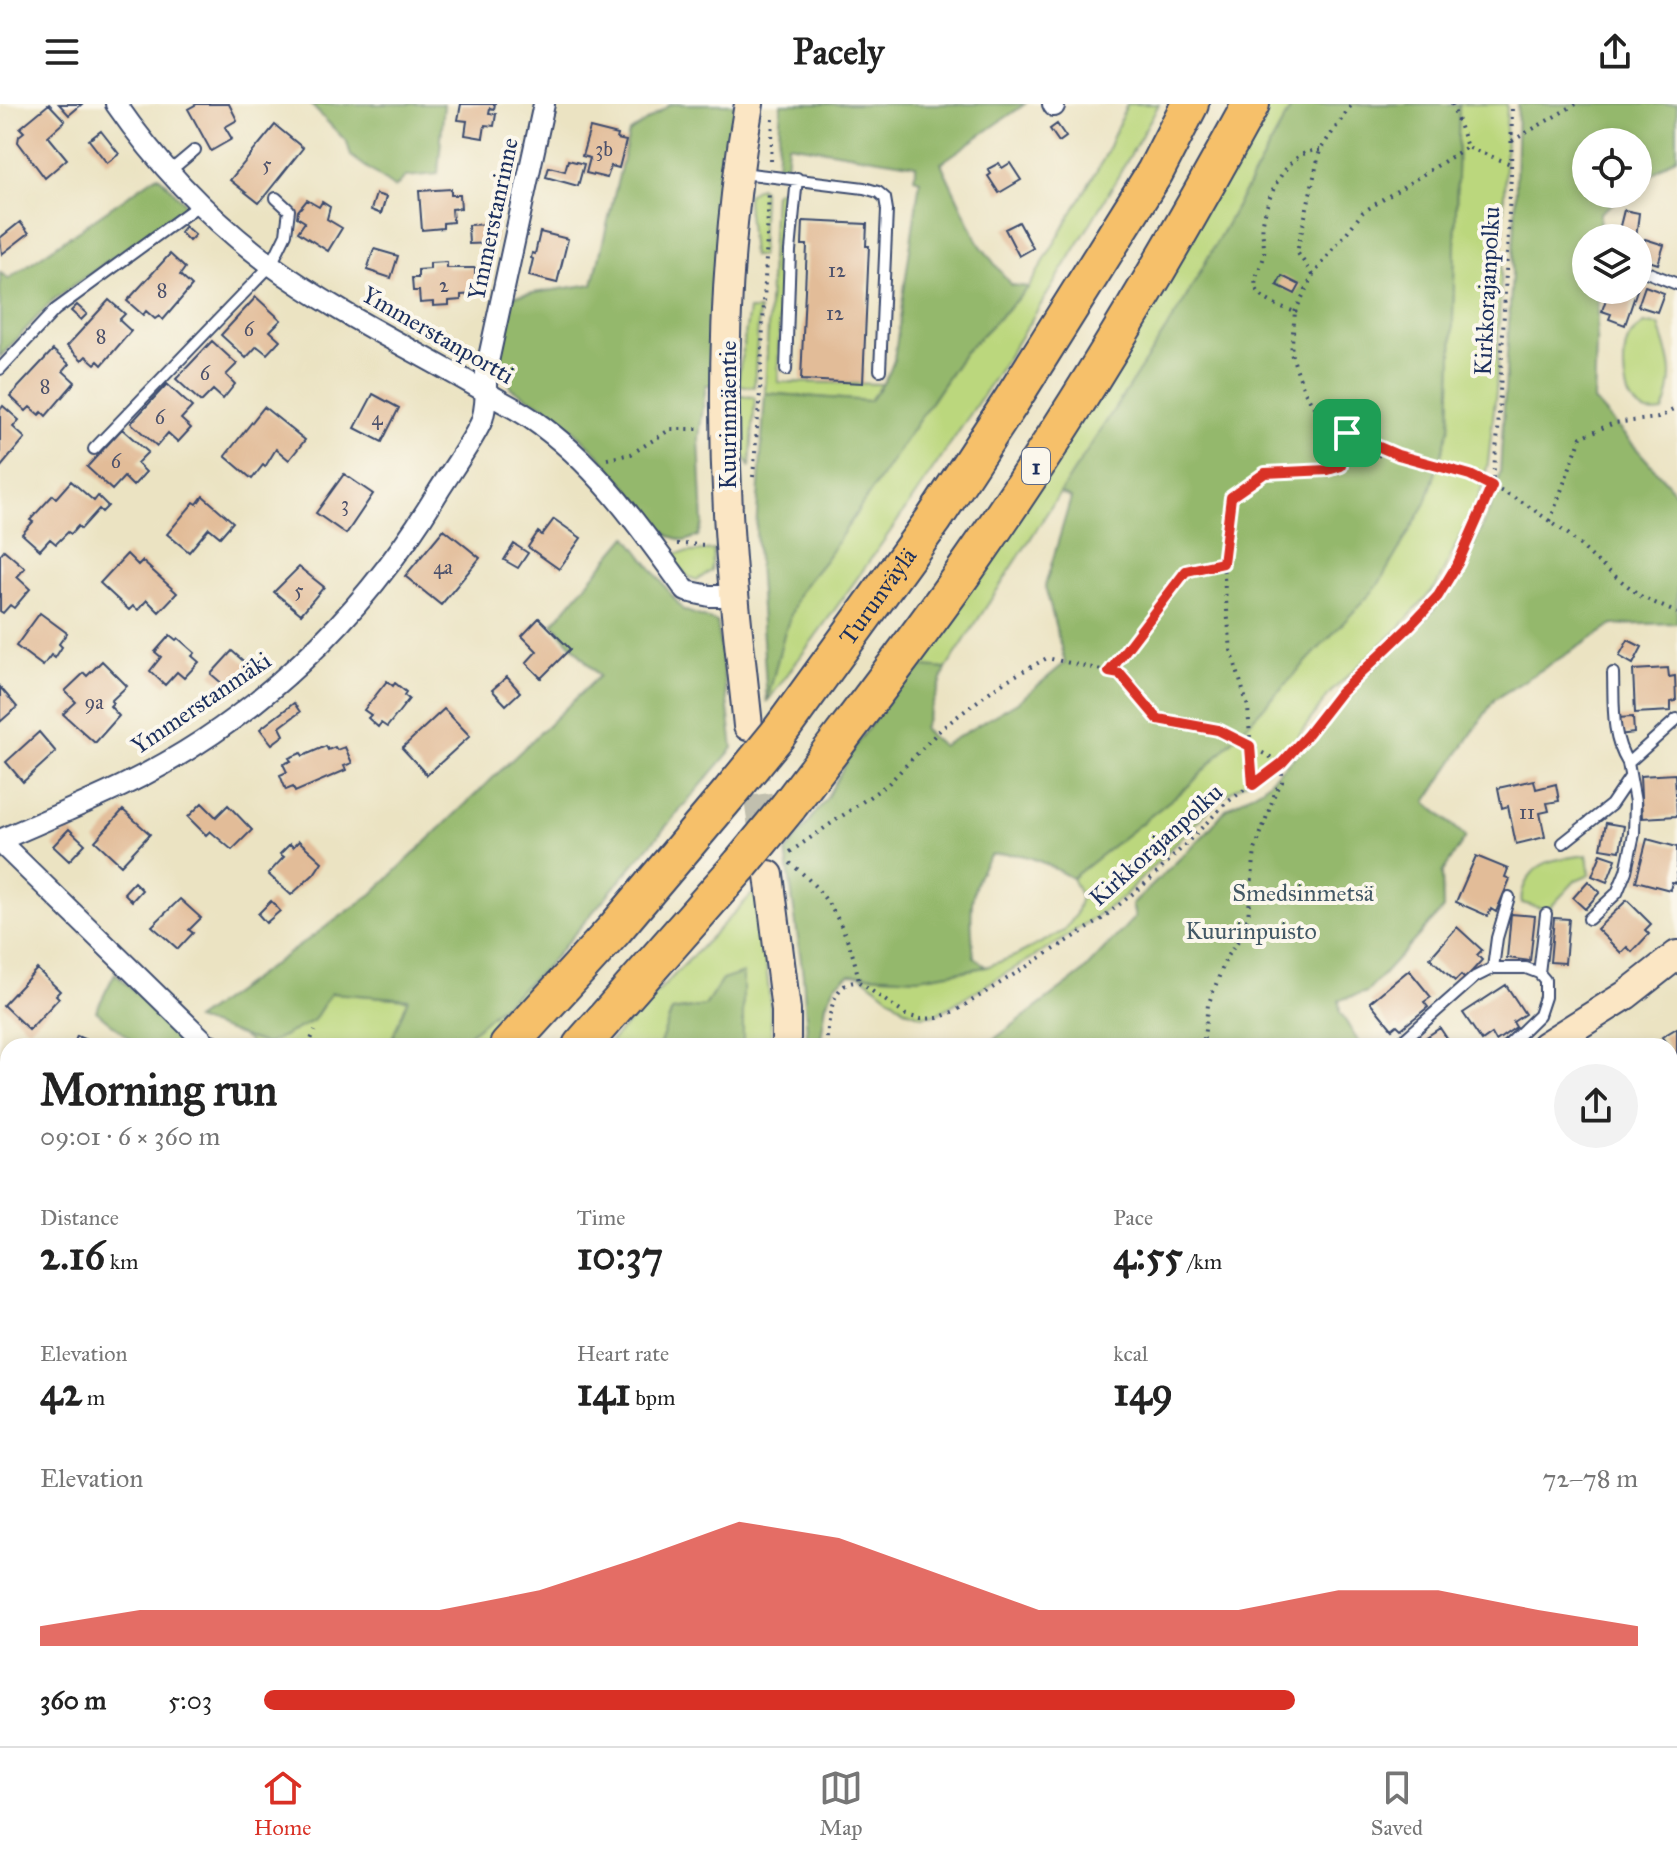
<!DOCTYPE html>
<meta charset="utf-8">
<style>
:root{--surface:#fff;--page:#f2f2f2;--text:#222;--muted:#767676;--line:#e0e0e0;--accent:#d93025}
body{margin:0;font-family:"IM FELL Great Primer",serif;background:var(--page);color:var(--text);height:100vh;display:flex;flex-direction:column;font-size:30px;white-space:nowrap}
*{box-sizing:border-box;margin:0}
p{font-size:26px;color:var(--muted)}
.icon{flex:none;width:44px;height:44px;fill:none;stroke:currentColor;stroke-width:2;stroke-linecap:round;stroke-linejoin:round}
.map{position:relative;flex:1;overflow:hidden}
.side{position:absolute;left:0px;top:934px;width:1678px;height:708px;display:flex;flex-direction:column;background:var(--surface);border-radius:24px 24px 0 0;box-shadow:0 4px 12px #0003}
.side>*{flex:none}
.tools{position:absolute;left:1572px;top:24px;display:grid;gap:16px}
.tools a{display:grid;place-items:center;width:80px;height:80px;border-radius:50%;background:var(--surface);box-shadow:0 4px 12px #0003;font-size:40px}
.pin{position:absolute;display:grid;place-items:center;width:68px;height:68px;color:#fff;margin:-34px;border-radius:16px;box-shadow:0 4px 12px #0006}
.round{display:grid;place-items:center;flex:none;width:84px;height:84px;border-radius:42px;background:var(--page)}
.headline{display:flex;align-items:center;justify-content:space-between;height:136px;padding:0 40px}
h1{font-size:44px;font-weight:700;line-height:60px}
.stats{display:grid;grid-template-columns:repeat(3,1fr);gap:12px;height:136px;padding:8px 40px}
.stats div{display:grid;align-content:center}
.stats b{font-size:40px;font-weight:700}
.stats small{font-size:22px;font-weight:400}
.stats p{font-size:22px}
.chart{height:224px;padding:16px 40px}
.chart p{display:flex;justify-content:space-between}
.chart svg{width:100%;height:144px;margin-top:8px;fill:var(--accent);opacity:.7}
ul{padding:0 40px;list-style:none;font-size:26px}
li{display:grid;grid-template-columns:128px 96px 1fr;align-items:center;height:60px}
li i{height:20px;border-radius:10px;background:var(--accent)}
header{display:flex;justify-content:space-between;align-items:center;height:104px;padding:0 40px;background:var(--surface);font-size:36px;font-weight:700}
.menu{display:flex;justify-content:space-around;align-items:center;height:112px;border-top:2px solid var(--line);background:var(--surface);font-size:22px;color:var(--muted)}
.menu a{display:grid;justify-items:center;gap:4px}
.menu .current{color:var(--accent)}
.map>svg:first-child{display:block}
.green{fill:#bbd77d;stroke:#6b836e;stroke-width:2}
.forest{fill:#94b86c;stroke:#587465;stroke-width:2}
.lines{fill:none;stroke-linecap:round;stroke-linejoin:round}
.stream{stroke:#669fd5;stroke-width:6}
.building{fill:#e2bc98}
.secondary-tunnel{stroke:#c1bfae;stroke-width:28;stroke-dasharray:28 14;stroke-linecap:butt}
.lane-casing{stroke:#3a4a6d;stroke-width:14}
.street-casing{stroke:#3a4a6d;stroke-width:24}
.secondary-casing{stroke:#3a4a6d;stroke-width:32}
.highway-casing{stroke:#3a4a6d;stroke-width:40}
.path{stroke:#3a4a6d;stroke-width:4;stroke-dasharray:2 6;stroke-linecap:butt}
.lane{stroke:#fff;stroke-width:10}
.street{stroke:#fff;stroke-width:20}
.secondary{stroke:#fbe6c4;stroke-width:28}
.highway{stroke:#f6c06b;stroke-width:36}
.highway-bridge-casing{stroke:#3a4a6d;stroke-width:40;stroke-linecap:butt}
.highway-bridge{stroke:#f6c06b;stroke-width:36}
.route-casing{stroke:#fff;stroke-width:16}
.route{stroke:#d93025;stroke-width:10}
.labels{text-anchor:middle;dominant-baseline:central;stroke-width:8;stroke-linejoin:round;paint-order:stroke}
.number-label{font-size:20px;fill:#4d526c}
.shield{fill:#fbf7ec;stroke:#5e6b89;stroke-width:2}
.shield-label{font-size:22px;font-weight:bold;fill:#1b2f5e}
.street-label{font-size:24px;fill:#1b2f5e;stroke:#fbf7ec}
.park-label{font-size:24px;fill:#435966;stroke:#fbf7ec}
</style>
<header><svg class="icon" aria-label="menu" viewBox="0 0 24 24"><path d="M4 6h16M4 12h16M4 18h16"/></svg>Pacely<svg class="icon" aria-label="share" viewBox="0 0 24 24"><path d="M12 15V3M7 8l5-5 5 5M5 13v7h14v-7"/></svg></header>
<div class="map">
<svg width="1677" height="1642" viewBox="0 0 1677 1642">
<rect width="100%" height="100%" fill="#fbf7ec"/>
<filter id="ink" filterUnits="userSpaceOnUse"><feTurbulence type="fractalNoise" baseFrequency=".0125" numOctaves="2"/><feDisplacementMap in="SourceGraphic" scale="16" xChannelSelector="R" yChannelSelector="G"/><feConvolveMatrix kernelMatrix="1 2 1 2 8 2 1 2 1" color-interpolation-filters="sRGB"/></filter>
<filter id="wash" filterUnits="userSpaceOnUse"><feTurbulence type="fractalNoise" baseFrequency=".006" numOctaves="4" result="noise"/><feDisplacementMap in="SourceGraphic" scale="32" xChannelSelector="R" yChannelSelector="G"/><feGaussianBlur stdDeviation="1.8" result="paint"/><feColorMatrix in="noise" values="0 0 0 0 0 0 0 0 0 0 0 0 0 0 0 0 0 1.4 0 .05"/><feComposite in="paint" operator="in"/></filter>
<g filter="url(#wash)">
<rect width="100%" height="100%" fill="#ebe3c2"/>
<path class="green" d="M1127,0H1159C1044,209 909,407 767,598L784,530L799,488L825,456L964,249L1029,183L1104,54Z
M1268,0H1293L1183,199L946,565L914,562Z
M1459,0H1507L1502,152L1496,287L1488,359L1479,394L1437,481L1399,524L1330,589L1297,634L1270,662L1219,695L1123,793L1059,838L937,910L922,912L906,906L861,871L918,874L986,863L1015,852L1064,827L1075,812L1081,793L1072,774L1192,679L1450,323Z
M759,83L763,86L761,152H752L747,96L748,90Z
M779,86L786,88L781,144L778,278L883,280L869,297L765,289L774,89Z
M749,206H759L754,283L737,281Z
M1644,220L1659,221C1671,259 1677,271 1663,308C1652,310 1642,309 1634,300C1622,288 1621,246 1630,233C1633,228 1640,224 1644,220Z
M740,292L753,293L755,295L750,364L735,331V297Z
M714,446L711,467L697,476L688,473L668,450Z
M1587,751L1590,770L1576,776L1548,806L1522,799C1520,790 1523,783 1528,775C1541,753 1564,755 1587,751Z
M758,784L770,898L772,942H743V870L722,876L705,902L672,907L659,942H606Z
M547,862L549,874L488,942H456Z
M331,889L409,895L390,941L255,942L240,930L267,940L313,917Z
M8,1277V1370L0,1376V1283Z"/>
<path class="forest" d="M310,0H444L438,70L405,73L395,84L351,52L347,38Z
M671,0H737C716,85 719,192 715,281H706L699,334L703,420L698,432L685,437L669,432L601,353L556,309L511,284L504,267L493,261L507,193L593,180L629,29Z
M781,0H1025L941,59L978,138L1011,181L1029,183L964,249L825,456L799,488L784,530L767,598L756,427L765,289L869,297C881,285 889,272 894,256L920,76L914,74L916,61L788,40L786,64L777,63Z
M1293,0H1459L1450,323L1426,399L1377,483L1192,679L1072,774C1042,758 1026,746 991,751C967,782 970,815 974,853L986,863L918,874L850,870L836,880L826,900L820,942H808L803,871L786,748L826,695L855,642L914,562L946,565L923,625L942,642L1019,597L1065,559L1045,482L1071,394L1060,389L1183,199Z
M1518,0H1677V52L1638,81V38H1586V90H1626L1600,109L1599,134H1586V186H1598L1594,297L1677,390V519L1613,521L1495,595L1426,698L1466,733L1442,769L1443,805L1367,888L1339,896L1340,908L1361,942H985L1081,870L1135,813L1132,801L1207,728L1226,705L1263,683L1310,637L1342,594L1429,512L1462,467L1489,407L1500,369L1515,118Z
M158,71L187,101L53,196L0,253V168L8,175Z
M627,432L683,506L717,518L733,644L547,862L456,942H389L408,895L331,889L313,917L267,940L195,916L372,790L599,572L553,520Z
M115,869L190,941L191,942H128L131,936L96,907Z
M743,869V942H659L672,907L705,902L722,876Z
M0,955L4,959L8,984V1277L0,1283Z
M8,1506V1634H633L560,1642H0V1512Z"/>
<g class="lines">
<path class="stream" d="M1670,985L1677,980
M1670,1113L1677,1125
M0,1570L8,1565"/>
</g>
<g id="blocks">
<path class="building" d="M49,0L65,17L48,32L67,55L45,74L18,38L19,32L24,28L20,24Z
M59,0H82L69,11Z
M197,0H229L237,16L225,23L232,35L211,47L188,5Z
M461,0H495L494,5L490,4L489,9L496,10L494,22L485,21L483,34L465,31L467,17L458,16Z
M1057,20L1066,33L1059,38L1050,25Z
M275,21L303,44L259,99L230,76Z
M590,24L618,31L617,35L626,37L619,64L611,62L607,74L586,69L590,54L582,52Z
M101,27L119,50L107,59L89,36Z
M568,56L584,60L578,82L546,73L549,63L565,67Z
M999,59L1002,64L1010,59L1021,76L999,89L988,72L991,70L988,65Z
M451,85V91H460L461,104L452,105L453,118L443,119V124L422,126L419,87Z
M376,90L386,93L381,110L371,106Z
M307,96L319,103L322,98L330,103L327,115L342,124L328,147L298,128L305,118L297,113L298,107Z
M1624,106L1639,109L1636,134H1617Z
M803,117L867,120L866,142H869L863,279L801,276L807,141H802Z
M20,118L29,129L2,150L0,134Z
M1019,118L1033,144L1019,152L1005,125Z
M495,120L496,139L469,140L468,121Z
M185,122L195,131L189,137L180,128Z
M540,128L568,135L557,179L529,172L533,155L531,154L532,149L535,150Z
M1645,135L1664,141L1658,160L1639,154Z
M374,145L398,152L391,174L367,166Z
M170,150L185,164L180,171L192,182L163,216L159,212L155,215L146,207L143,211L127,197Z
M447,158V164H475L476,190L461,191V196L449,197V201L433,202V198L420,199L419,187H413L412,174H418V166L430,165V159Z
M1282,172L1300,181L1295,190L1277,181Z
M1645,182L1664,189L1657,208L1638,202Z
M1609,186H1637L1625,221L1609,215L1611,210L1602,207Z
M256,193L281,216L270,227L280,236L267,250L257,242L246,254L221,231Z
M109,196L125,210L119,216L131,227L102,261L98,257L95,260L86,252L82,256L67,242Z
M77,201L87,210L81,216L71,207Z
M212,237L237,260L226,271L235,280L223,295L213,286L201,298L176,275Z
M53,246L69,260L63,267L75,278L46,312L42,308L39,311L30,303L26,307L10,292Z
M167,280L192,303L181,315L191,324L178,338L168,329L157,342L131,319Z
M373,290L399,304L382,338L355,324Z
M3,302L19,316L13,323L25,334L0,364V306Z
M264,303L305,336L289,356L276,345L265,363L263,361L252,375L225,352Z
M122,325L148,348L137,359L146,368L133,382L124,373L112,386L87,363Z
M344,370L373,390L346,430L316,409Z
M71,377L94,397L98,392L108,402L102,408L99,405L81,425L78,422L71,430L68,428L56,440L50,435L40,446L22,430L33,418L30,416L53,391L56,394Z
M203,392L233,418L220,433L209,424L189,448L167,430L194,398L197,400Z
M554,415L581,434L559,465L528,443L538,428L542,431Z
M444,425L480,454L441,501L405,472Z
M514,440L528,449L518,464L504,456Z
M4,446L25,464L17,473L30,485L14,504L10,501L3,509L0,507V451Z
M127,450L138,461L142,457L177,489L159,508L147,496L138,506L133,502L129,506L100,479Z
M299,463L324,483L301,510L274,488Z
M40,509L67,529L59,540L62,543L55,554L51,551L43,562L16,542Z
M539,514L570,545L541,574L526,559L537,547L522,532Z
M170,531L176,536L178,534L195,549L192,552L199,558L184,574L177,568L165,581L150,567L161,553L155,548Z
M1628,536L1642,543L1633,560L1619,552Z
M232,547L249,562L225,582L211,570Z
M102,557L127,582L111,597L113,599L110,602L119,612L95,639L63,610L76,598L65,587L84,569L87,572Z
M1668,564L1669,573L1675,572L1676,597L1671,598V607L1635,609L1633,566Z
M507,573L520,588L506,601L492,586Z
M387,577L393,582L395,579L406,588L404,591L409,595L387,623L381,619L378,623L368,614L371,611L364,606Z
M0,583L17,603L0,618Z
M294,599L300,608L280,623L284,631L272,640L260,625Z
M444,605L470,632L427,671L402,644Z
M1633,613L1634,629L1618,631L1617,614Z
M39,628L56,648L23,678L6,658Z
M326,642L328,646L335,643L337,646L345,643L352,659L344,662L346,666L295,688L293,683L286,686L280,671L287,668L283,660L291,657L289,654L301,649L303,652Z
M1675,670L1677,712L1642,714L1640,672Z
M1534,676L1536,685L1556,680L1559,697L1547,699L1549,707L1540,709L1545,733L1516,740L1508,702L1502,704L1498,684Z
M202,699L216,713L228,701L252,726L232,746L210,727L206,731L188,713Z
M123,706L150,730L121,761L95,737Z
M1606,719L1624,722L1620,747L1601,744Z
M69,725L85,740L69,757L53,742Z
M1647,735L1677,743V779L1672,778L1670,786L1636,777Z
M299,737L322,758L314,770L291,791L268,770L284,753L280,750L290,740L293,743Z
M1601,750L1616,755L1607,778L1592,772Z
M1476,752L1508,765L1505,773L1510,775L1496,808L1491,805L1488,812L1456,798Z
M1588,777L1600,788L1585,805L1573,794Z
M134,778L142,786L132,797L124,789Z
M180,795L201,814L189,826L193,829L178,845L152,822Z
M1627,796L1651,820L1645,826L1649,830L1632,848L1627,843L1621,849L1597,825Z
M271,797L280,807L266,819L258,810Z
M1511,810L1535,812L1530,857L1507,854Z
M1554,814L1569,815L1565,859L1550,858Z
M1457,823L1482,846L1477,851L1482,856L1465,875L1461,871L1455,877L1430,854Z
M37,865L60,887L56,891L59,894L29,926L3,901Z
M1409,866L1431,893L1424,898L1428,903L1401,925L1397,921L1392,925L1370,898Z
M1506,881L1525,910L1513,918L1516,923L1496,937L1492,930L1482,937L1463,909Z
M1440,924L1452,942H1413Z
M1677,924V956L1662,933Z
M77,932L100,942H73Z
M1677,1043V1075L1670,1063V1047Z
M1670,1402L1677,1414V1453L1672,1445L1670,1446Z
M1226,1634H1253L1257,1642H1211Z
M1340,1634H1397L1402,1642H1338L1335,1637Z
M1443,1634H1485L1471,1642H1447Z"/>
</g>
</g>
<g filter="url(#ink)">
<use href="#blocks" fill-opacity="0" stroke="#3a4a6d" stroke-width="2"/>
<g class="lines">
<path class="secondary-tunnel" d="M752,649L765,746"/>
<g class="lane-casing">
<path id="lane" d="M170,67L195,46
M742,69L864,84L878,88L885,94L887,106L880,266
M1644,167L1677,180
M0,265L55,206L200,100
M786,266L790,147L797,74
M94,345L271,161L286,130L289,106L276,94
M1613,569C1614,601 1611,632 1628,659
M1563,739L1611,701L1630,673
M1589,815L1617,789L1626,767L1634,730L1635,698L1628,659L1677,615
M1493,864L1497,834L1509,793
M1539,869L1546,810
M1398,941L1475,873L1493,864H1526L1539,869L1545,876V893L1539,911L1507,942
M1414,1634L1419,1642
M1432,1634L1436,1642"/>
</g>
<g class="street-casing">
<path id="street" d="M116,0C158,61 212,117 271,161C338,210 415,246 486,288C501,298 518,305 533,316C596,359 642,426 686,487L710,492H735
M1053,0L1054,2
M0,736C41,718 82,701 122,682C255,618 362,514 438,388C449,370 475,334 482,316C487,300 486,283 486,267L544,0
M0,738L207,940L213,942
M1125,1634L1128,1642"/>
</g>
<g class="secondary-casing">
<path id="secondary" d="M748,622C742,562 734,502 730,441C720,299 724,140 749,0
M769,771L786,906V942
M1545,942L1626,891L1677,851
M1670,1336L1677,1332
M904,1642L924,1638L937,1642
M1025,1642L1048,1634"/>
</g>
<g class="highway-casing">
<g id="highway">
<path id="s1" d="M778,630L934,415L1012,296L1155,68L1190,0"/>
<path d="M788,703C850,621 914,540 973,455C1075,309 1166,156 1251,0"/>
<path d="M508,942L614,826L733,685"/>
<path d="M581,942L741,760"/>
<path d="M0,1393L8,1388"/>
<path d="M0,1459L8,1453"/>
</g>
</g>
<path class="path" d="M1452,0L1467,43L1511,60
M1512,37L1576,0
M1320,46C1288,45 1267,91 1263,119C1261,130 1265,140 1264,151C1263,162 1251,175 1257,186C1263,198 1283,203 1295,208L1291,249L1304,286L1317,308L1347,329L1398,351L1470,371L1524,399L1568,430L1602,462L1642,493L1677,509
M771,57L773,14
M1313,171L1297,148L1320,46L1352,0
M1295,208L1313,171L1363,108L1467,43
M607,355L631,350L671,325H702
M1341,362L1347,329
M753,373L760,289L769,86
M1550,417L1581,333L1614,319L1658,314L1677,304
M677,440L708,441
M1109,568L1186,467L1223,459
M1253,681L1248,603L1231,546L1225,486L1223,459L1231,393L1265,369L1328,366L1390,348
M790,748L888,680L941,625L1000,580L1047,554L1120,570L1158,615L1218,626L1282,659V678L1276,686L1255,746L1248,813L1240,834L1227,852L1208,901L1203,942
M790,759C829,789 851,831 859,878
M308,942L315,927
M826,942C829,920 829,876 859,878L906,911L921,915L938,914L957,906L1098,818L1153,773L1226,699L1282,659L1308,630L1340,589L1407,525L1438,492L1458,459L1492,382L1498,328L1511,69L1512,0
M0,1139L8,1146
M0,1617L8,1623
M0,1626L8,1623
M959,1634L971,1642
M245,1642L248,1634
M869,1642V1634"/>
<use href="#lane" class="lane"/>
<use href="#street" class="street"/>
<use href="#secondary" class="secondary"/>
<use href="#highway" class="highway"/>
<g class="highway-bridge-casing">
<path id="highway-bridge" d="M733,685L778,630
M741,760L788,703"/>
</g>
<use href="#highway-bridge" class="highway-bridge"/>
</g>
</g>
<g class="lines" filter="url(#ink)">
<g class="route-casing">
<path id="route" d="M1347,329L1398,351L1470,371L1492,382L1458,459L1438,492L1407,525L1340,589L1308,630L1282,659L1253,681L1250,642L1218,626L1158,615L1120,570L1109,568L1186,467L1223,459L1231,393L1265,369L1328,366L1341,362Z"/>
</g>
<use href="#route" class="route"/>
</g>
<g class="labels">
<g class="number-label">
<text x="604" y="45">3b</text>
<text x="267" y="60">5</text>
<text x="837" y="166">12</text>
<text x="444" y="181">2</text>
<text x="162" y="186">8</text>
<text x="835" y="209">12</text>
<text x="249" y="225">6</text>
<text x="101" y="232">8</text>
<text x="205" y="269">6</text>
<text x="45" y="282">8</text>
<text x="160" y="313">6</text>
<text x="377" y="314">4</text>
<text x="116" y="357">6</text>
<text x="345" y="400">3</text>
<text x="443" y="463">4a</text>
<text x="299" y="486">5</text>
<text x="94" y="598">9a</text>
<text x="1527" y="708">11</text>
</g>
<rect class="shield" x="1022" y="344" width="28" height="36" rx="6"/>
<g class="shield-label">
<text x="1036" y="362">1</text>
</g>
<g class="street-label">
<text transform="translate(493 115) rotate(-78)">Ymmerstanrinne</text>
<text transform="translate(1487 187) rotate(-87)">Kirkkorajanpolku</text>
<text transform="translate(438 231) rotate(30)">Ymmerstanportti</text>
<text transform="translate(728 311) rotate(-90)">Kuurinmäentie</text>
<text stroke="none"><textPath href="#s1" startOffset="170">Turunväylä</textPath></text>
<text transform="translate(201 599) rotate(-34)">Ymmerstanmäki</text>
<text transform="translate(1156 741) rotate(-42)">Kirkkorajanpolku</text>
</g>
<g class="park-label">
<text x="1303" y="789">Smedsinmetsä</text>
<text x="1251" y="827">Kuurinpuisto</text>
</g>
</g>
</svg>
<div class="tools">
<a><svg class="icon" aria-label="locate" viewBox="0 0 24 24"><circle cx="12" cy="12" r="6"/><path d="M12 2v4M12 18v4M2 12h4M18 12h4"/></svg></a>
<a><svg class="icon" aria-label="layers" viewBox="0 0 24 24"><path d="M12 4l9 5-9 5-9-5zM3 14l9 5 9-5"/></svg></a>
</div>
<div class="pin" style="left:1347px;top:329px;background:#1e9e55"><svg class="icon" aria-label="arrive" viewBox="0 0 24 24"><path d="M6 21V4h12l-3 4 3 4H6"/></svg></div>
<section class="side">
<div class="headline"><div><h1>Morning run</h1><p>09:01 · 6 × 360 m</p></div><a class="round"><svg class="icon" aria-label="share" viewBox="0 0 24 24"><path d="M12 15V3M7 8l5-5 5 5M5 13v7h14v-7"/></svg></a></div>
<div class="stats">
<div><p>Distance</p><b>2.16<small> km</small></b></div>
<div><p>Time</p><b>10:37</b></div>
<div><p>Pace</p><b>4:55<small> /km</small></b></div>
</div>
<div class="stats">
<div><p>Elevation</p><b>42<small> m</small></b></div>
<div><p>Heart rate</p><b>141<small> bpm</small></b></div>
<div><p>kcal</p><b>149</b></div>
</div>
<div class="chart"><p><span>Elevation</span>72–78 m</p>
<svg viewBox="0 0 160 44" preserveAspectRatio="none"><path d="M0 44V38L10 33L20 33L30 33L40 33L50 27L60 17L70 6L80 11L90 22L100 33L110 33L120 33L130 27L140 27L150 33L160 38V44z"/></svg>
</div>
<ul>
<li><b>360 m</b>5:03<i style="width:75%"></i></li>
</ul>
</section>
</div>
<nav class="menu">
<a class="current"><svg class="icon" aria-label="home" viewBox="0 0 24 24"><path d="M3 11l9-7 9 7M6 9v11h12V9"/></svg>Home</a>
<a><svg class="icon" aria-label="map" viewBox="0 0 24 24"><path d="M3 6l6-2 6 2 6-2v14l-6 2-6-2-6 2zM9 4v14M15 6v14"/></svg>Map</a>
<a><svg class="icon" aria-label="saved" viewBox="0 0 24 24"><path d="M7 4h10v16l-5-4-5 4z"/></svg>Saved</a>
</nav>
